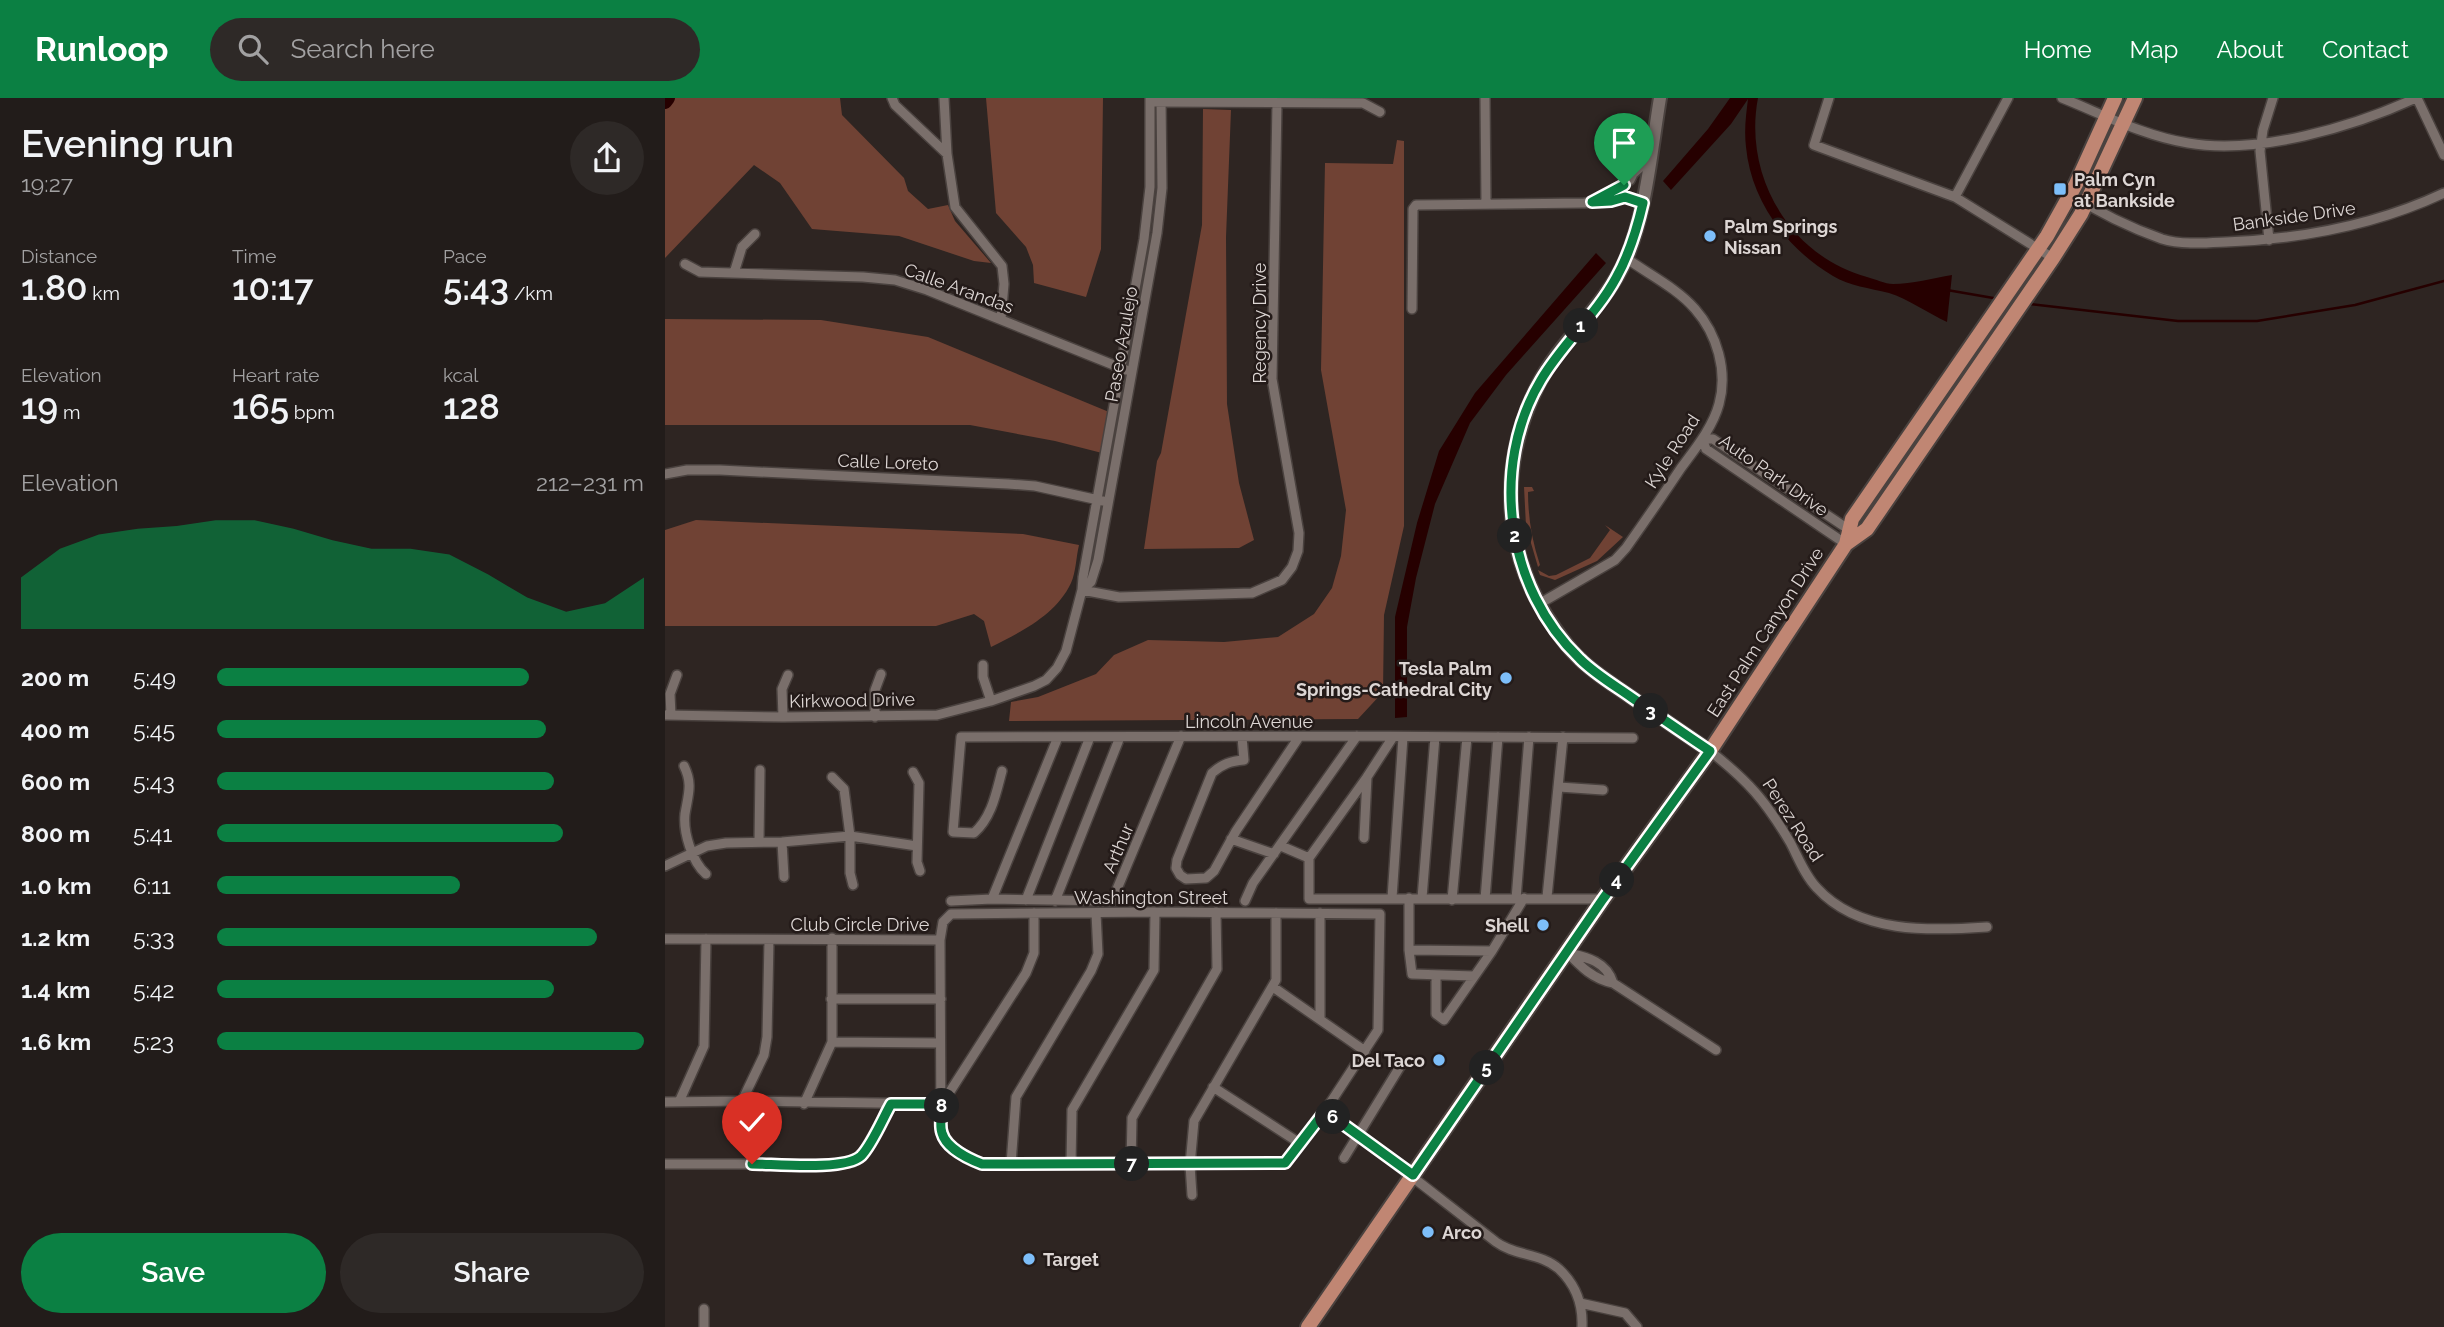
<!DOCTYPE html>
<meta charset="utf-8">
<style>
:root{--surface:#221c1a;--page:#2e2927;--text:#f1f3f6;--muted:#a2a1a2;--accent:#0b8043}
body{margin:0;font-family:Raleway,sans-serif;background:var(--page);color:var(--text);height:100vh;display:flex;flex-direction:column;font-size:26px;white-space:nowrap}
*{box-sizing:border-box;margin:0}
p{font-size:23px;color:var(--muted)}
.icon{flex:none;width:38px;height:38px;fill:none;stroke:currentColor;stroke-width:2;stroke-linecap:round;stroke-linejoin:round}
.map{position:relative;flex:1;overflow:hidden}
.panel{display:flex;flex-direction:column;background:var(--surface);width:665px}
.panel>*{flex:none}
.pin{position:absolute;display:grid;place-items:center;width:60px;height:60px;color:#fff;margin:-72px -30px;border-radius:50% 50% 50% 0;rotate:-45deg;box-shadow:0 0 7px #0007}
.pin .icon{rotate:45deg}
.km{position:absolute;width:35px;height:35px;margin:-18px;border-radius:50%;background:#222;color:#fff;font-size:19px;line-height:35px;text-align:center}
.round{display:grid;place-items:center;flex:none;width:74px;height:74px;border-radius:37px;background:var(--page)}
.summary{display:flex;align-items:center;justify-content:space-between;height:119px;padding:0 21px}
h1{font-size:38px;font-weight:600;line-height:52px}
.stats{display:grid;grid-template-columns:repeat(3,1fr);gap:10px;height:119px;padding:7px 21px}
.stats div{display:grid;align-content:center}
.stats b{font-size:35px;font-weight:600}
.stats small{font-size:19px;font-weight:400}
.stats p{font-size:19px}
.chart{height:196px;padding:14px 21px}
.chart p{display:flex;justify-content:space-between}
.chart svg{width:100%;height:126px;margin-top:7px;fill:var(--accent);opacity:.7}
.primary-button{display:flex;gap:14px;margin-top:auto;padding:14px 21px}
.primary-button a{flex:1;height:80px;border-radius:42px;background:var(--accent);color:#fff;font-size:28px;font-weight:600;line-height:80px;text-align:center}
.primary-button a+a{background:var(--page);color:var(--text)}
ul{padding:0 21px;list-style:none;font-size:23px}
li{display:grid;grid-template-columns:112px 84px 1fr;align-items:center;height:52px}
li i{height:18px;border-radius:9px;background:var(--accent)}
header{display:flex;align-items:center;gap:42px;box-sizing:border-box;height:98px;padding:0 35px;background:var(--accent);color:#fff}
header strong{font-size:33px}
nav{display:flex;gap:38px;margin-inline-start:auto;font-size:24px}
.search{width:490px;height:63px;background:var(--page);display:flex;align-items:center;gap:18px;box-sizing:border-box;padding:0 24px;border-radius:38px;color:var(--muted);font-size:26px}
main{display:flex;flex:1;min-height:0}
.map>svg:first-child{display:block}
.green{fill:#704234}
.water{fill:#260000}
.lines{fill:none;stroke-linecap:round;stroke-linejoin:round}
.stream{stroke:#260000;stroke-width:2.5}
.river{stroke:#260000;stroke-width:14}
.minor-casing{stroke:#4a423f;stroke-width:12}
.secondary-casing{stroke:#4a423f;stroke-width:16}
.primary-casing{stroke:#4a423f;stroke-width:18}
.minor{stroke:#7a6f6b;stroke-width:9}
.secondary{stroke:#7a6f6b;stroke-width:12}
.primary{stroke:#c08673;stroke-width:14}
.route-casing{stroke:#fff;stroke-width:14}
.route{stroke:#0b8043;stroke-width:9}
.poi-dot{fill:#7dbef9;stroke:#241b19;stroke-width:2.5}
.labels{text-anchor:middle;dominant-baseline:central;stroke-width:5;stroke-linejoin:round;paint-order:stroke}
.poi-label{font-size:18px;font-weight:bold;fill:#ddd6d4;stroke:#241b19;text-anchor:start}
.street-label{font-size:18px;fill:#ddd6d4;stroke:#241b19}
</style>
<header>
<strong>Runloop</strong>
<div class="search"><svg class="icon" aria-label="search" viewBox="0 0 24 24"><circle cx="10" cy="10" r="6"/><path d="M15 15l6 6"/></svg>Search here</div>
<nav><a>Home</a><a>Map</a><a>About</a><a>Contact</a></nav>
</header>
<main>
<section class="panel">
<div class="summary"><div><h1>Evening run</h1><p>19:27</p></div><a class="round"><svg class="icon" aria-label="share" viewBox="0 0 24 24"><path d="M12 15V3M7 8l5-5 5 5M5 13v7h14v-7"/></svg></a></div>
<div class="stats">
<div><p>Distance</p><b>1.80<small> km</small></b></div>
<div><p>Time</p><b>10:17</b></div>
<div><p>Pace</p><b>5:43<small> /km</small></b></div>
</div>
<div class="stats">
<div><p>Elevation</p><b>19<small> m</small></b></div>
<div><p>Heart rate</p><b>165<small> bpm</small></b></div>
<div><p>kcal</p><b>128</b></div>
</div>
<div class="chart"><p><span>Elevation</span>212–231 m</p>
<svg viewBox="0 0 160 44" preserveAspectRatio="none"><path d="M0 44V26L10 16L20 11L30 9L40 8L50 6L60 6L70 9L80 13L90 16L100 16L110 18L120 25L130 33L140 38L150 35L160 26V44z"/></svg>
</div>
<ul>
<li><b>200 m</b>5:49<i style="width:73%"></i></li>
<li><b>400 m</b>5:45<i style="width:77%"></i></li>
<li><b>600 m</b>5:43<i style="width:79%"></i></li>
<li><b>800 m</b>5:41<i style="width:81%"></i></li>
<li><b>1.0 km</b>6:11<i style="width:57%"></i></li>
<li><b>1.2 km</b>5:33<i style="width:89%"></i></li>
<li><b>1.4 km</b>5:42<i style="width:79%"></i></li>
<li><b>1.6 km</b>5:23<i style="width:100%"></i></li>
</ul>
<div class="primary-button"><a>Save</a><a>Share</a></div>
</section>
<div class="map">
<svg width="1779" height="1229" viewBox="0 0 1779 1229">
<rect width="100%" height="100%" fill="#2e2522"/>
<path class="green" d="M0,0H175L177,17L239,80L243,93L263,111L283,107L290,123L326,165L309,163L234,138L147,131L115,85L89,67L0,160Z
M321,0H438L436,151L421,199L369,185L368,167L361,149L331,115Z
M538,11L566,12L561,139L562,306L574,385L589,442L574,450L479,451L492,363L496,355L537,127Z
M732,42L739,43V428L719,517L718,594L693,621L344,623L346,604L373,599L431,576L449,557L483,542L559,544L613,539L649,516L667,490L676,458L681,412L656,272L660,65L728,66Z
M0,221L156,222L263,239L444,314L437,355L390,343L305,327H0Z
M859,389H867L869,393L863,394C863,419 867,443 875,467L873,469L861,428Z
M31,422L358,436L414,447C411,459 411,474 406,485C391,517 356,534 326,549L319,523L309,516L271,528H0V432Z
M940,427L958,439L932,463L890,482L875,477L873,472L884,478L891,477L925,460L945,432Z"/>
<path class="water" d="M1065,0H1093C1078,78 1125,158 1202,179C1210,181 1220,186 1228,186C1247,186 1268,180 1287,177L1282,224C1263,215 1243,201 1224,195C1204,190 1185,188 1168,178C1122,151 1086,103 1081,49C1079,32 1081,17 1083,1L1066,26L1006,92L998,83L1043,31Z
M931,155L941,165L841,277L805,325L770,406L751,480L742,529V619L730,620V519L752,425L774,353L810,295Z"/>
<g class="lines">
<path class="stream" d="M1282,192L1334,201
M1364,206L1513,223H1592L1690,207L1779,183"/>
<path class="river" d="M0,4L3,0"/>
<g class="minor-casing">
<path id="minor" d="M227,0L230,7L282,56L279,0
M820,0L821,105
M1164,0L1149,47L1290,99L1388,160
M1397,0C1437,16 1479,38 1523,45C1593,57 1688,29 1751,0
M1752,0L1779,57
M491,4L698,5L715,14
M282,56L290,109L337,168L339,186L336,221
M1405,96C1433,114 1466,130 1497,141C1516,147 1541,145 1561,144C1636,141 1711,127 1779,95
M1290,99L1343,0
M931,102L965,82L968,76L986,60
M1604,142L1595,53L1598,32L1608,0
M20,166L35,174L198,179L230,182L262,192L461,272
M69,175L77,149L90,136
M747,211L748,111L751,107L919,105L946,103L960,98L978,105
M0,376L22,372H55L343,386L370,388L438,403
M1181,446L1041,351L1037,341H1048L1186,433
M417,492L454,499L587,495L617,482L627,469L633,453L634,435L607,281L612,5
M417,492L426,484L433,462L492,135L497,90L496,0
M874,506L950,462L961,450C980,423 998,397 1016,370C1030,351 1048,329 1054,306C1063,273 1052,236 1030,211C1012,190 983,176 961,160
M318,567V579L326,603
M0,617L118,619L272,617L326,603L369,588L381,582L392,570L401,553L417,492L418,479L479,141L485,89V0
M6,617L5,596L12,577
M118,619L117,591L123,577
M210,619V592L216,576
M577,639L579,662C566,663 557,666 547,675L512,762L511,770L515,777L521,781L541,780L549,773L571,733L634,639
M1045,653C1083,683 1100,702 1125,744C1133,759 1140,778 1152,790C1194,836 1265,833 1322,829
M19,668C28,686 23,697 20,716C18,734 27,764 41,776
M337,673C331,695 327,719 309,735L288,734L296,639L692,638L968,640
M248,674L254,685L252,764L255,773
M167,679L179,691L185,738V775L188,787
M702,679L644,760V801H938
M894,689L938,692
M699,740L702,679L728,639
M566,741L609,756
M94,743L95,672
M117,744L119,779
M616,748L644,760
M0,768L42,748L61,745L117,744L185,738L252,748
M882,799L898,639
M727,800L738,639
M744,800V852L827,853
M757,800L770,639
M327,801L393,639
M820,801L833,639
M851,801L864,639
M361,802L425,639
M787,802L802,639
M286,803L327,801L447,803L516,638
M390,803L455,639
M580,803L588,785L692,638
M490,814L715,816L713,932L660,1013L620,1065L317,1066C301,1060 284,1049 276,1033L275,842L278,824L286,816Z
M0,841L275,842
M744,852L747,876L809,878
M902,854C916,869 928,881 948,885L1051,952
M903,855C922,859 942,864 948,885
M771,877V916L779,922L827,853L859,800
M608,889L700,953
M166,901H276
M655,921V815
M167,944L275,945
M548,989L636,1046
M77,1003L99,957L102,939L104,842
M0,1004L77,1003L277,1006L361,875L369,855V815
M14,1004L39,948L41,841
M139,1006L167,944V840
M660,1013C718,1055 774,1100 831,1144C850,1158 876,1155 894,1171C911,1187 918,1207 917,1229
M679,1060L736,967
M0,1066H173L188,1064L197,1057L226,1006
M346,1066L351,999L426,873L433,856L431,815
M406,1066L407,1012L489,872L490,814
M466,1066L467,1020L552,871L551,814
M527,1097L525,1067L529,1023L611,882V815
M915,1205L960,1215L972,1229
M39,1211V1229"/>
</g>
<g class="secondary-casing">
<path id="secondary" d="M995,0C986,54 982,110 961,161C940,209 896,241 873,287C835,363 836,447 882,519C892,534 902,549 915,561C930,576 949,587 966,599C992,617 1018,635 1045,653"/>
</g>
<g class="primary-casing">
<path id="primary" d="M1181,446L1202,431L1388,160L1416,116L1470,0
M643,1229L938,801L1045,653L1181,446L1187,421L1382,138L1411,86L1450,0"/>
</g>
<use href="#minor" class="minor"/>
<use href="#secondary" class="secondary"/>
<use href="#primary" class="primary"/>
</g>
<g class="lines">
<g class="route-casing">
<path id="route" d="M87,1066C110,1066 180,1073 196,1058C207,1047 218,1020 226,1006H277C277,1015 274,1027 277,1035C281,1050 304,1061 317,1066L620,1065L660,1013L748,1077L938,801L1045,653C1018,635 992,617 966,599C949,587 930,576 915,561C841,491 824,369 876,282C897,246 931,217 951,180C964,157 972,131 978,105L960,99L946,103L927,104L959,87"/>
</g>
<use href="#route" class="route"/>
</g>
<g class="poi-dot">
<rect x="1388" y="84" width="14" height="14" rx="3.5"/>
<circle cx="1045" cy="138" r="7"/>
<circle cx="841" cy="580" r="7"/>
<circle cx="878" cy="827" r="7"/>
<circle cx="774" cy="962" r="7"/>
<circle cx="763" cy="1134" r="7"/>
<circle cx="364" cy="1161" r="7"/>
</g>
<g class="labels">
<g class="poi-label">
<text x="1409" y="81">Palm Cyn<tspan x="1409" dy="21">at Bankside</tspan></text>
<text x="1059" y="128">Palm Springs<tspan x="1059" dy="21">Nissan</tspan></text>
<text x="827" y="570" text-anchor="end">Tesla Palm<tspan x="827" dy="21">Springs-Cathedral City</tspan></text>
<text x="864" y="827" text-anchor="end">Shell</text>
<text x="760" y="962" text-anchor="end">Del Taco</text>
<text x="777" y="1134">Arco</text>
<text x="378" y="1161">Target</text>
</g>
<g class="street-label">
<text transform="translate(1629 118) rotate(-8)">Bankside Drive</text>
<text transform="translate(294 190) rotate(20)">Calle Arandas</text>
<text transform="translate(594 225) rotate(-90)">Regency Drive</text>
<text transform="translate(456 246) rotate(-80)">Paseo Azulejo</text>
<text transform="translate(1007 353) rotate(-57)">Kyle Road</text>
<text transform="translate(223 364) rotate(2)">Calle Loreto</text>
<text transform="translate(1109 377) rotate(35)">Auto Park Drive</text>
<text transform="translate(1100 534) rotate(-57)">East Palm Canyon Drive</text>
<text transform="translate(187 602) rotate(-1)">Kirkwood Drive</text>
<text x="584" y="623">Lincoln Avenue</text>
<text transform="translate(1128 722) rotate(57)">Perez Road</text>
<text transform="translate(453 750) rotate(-67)">Arthur</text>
<text x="486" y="799">Washington Street</text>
<text x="195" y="826">Club Circle Drive</text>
</g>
</g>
</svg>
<div class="pin" style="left:959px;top:87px;background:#1e9e55"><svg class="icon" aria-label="arrive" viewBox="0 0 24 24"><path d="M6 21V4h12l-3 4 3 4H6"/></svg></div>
<div class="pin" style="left:87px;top:1066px;background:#d93025"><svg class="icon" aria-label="check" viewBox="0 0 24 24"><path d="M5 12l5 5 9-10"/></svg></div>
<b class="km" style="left:916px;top:228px">1</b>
<b class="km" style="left:850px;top:438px">2</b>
<b class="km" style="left:986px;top:613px">3</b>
<b class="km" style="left:952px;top:782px">4</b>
<b class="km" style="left:822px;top:970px">5</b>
<b class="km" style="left:668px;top:1019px">6</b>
<b class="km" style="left:467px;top:1066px">7</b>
<b class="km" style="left:277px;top:1008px">8</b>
</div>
</main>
